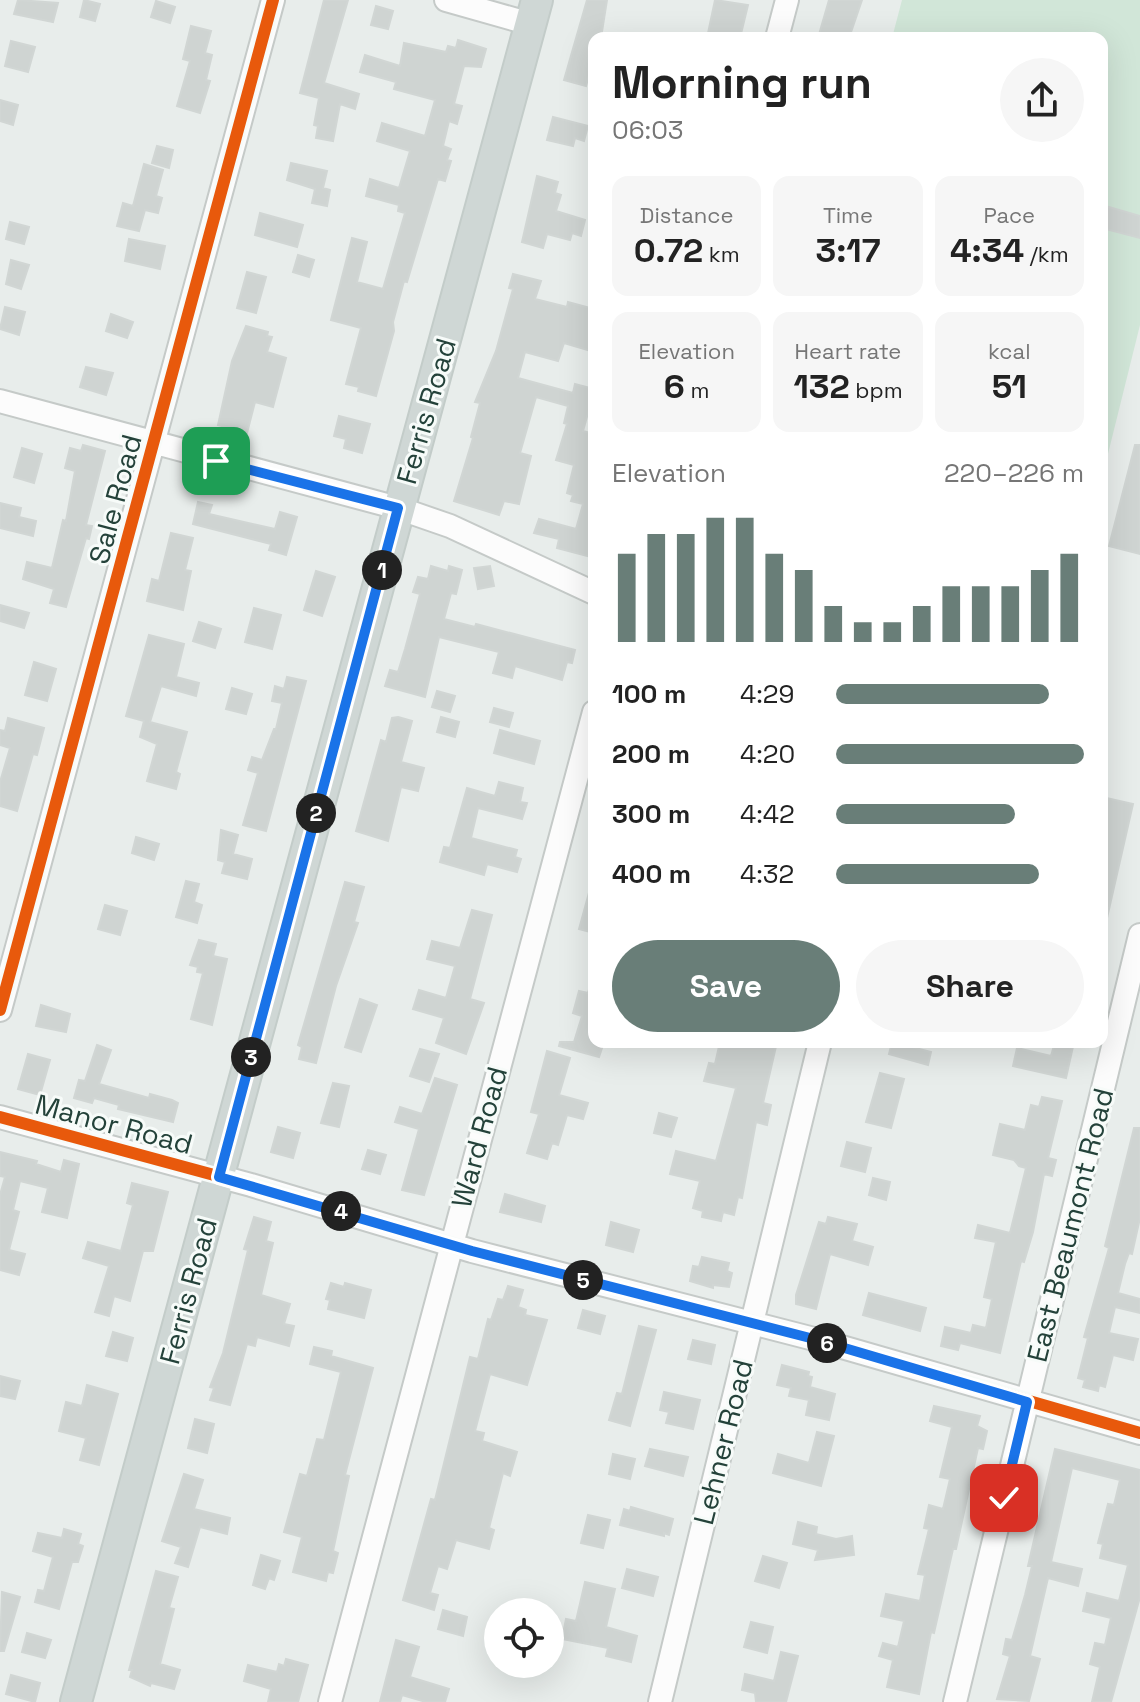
<!DOCTYPE html>
<meta charset="utf-8">
<style>
:root{--surface:#fff;--page:#f6f6f6;--text:#222;--muted:#767676;--accent:#697e78}
body{margin:0;font-family:"Space Grotesk",sans-serif;background:var(--page);color:var(--text);height:100vh;display:flex;flex-direction:column;font-size:30px;white-space:nowrap}
*{box-sizing:border-box;margin:0}
p{font-size:26px;color:var(--muted)}
.icon{flex:none;width:44px;height:44px;fill:none;stroke:currentColor;stroke-width:2;stroke-linecap:round;stroke-linejoin:round}
.map{position:relative;flex:1;overflow:hidden}
.details{position:absolute;left:588px;top:32px;width:520px;height:1016px;display:flex;flex-direction:column;background:var(--surface);border-radius:16px;box-shadow:0 8px 32px #0002}
.details>*{flex:none}
.fabs{position:absolute;left:484px;top:1598px;display:grid;gap:16px}
.fabs a{display:grid;place-items:center;width:80px;height:80px;border-radius:50%;background:var(--surface);box-shadow:0 8px 32px #0002;font-size:40px}
.pin{position:absolute;display:grid;place-items:center;width:68px;height:68px;color:#fff;margin:-34px;border-radius:16px;box-shadow:0 4px 12px #0006}
.km{position:absolute;width:40px;height:40px;margin:-20px;border-radius:50%;background:#222;color:#fff;font-size:22px;line-height:40px;text-align:center}
.round{display:grid;place-items:center;flex:none;width:84px;height:84px;border-radius:42px;background:var(--page)}
.head{display:flex;align-items:center;justify-content:space-between;height:136px;padding:0 24px}
h1{font-size:44px;font-weight:800;line-height:60px}
.stats{display:grid;grid-template-columns:repeat(3,1fr);gap:12px;height:136px;padding:8px 24px}
.stats div{display:grid;align-content:center;border-radius:16px;background:var(--page);text-align:center}
.stats b{font-size:34px;font-weight:800}
.stats small{font-size:22px;font-weight:400}
.stats p{font-size:22px}
.chart{height:224px;padding:16px 24px}
.chart p{display:flex;justify-content:space-between}
.chart svg{width:100%;height:144px;margin-top:8px;stroke:var(--accent);stroke-width:6}
.button{display:flex;gap:16px;margin-top:auto;padding:16px 24px}
.button a{flex:1;height:92px;border-radius:48px;background:var(--accent);color:#fff;font-size:32px;font-weight:800;line-height:92px;text-align:center}
.button a+a{background:var(--page);color:var(--text)}
ul{padding:0 24px;list-style:none;font-size:26px}
li{display:grid;grid-template-columns:128px 96px 1fr;align-items:center;height:60px}
li i{height:20px;border-radius:10px;background:var(--accent)}
.map>svg:first-child{display:block}
.green{fill:#d1e6d8}
.building{fill:#cfd4d2;stroke:#d1d6d4;stroke-width:2}
.lines{fill:none;stroke-linecap:round;stroke-linejoin:round}
.minor-casing{stroke:#c5cac8;stroke-width:26}
.major-casing{stroke:#c3ccc9;stroke-width:34}
.minor{stroke:#fcfcfc;stroke-width:22}
.major{stroke:#cfd7d5;stroke-width:30}
.cycleway-casing{stroke:#f7fbf9;stroke-width:17}
.cycleway{stroke:#e8590c;stroke-width:12}
.route-casing{stroke:#fff;stroke-width:16}
.route{stroke:#1a73e8;stroke-width:10}
.labels{text-anchor:middle;dominant-baseline:central;stroke-width:6;stroke-linejoin:round;paint-order:stroke}
.street-label{font-size:28px;fill:#24423a;stroke:#f7fbf9}
</style>
<div class="map">
<svg width="1140" height="1702" viewBox="0 0 1140 1702">
<rect width="100%" height="100%" fill="#e8edeb"/>
<path class="green" d="M902,0H1140V325L1102,478V38H892Z"/>
<path class="building" d="M18,0L58,3L53,22L14,14Z
M84,0L100,4L95,21L80,17Z
M324,0H348L324,83L359,94L355,109L340,104L333,141L316,138L318,126L314,125L319,98L300,93Z
M587,0H607L601,38H594V58L586,86L564,80Z
M715,0L748,5L740,38H707Z
M829,0H862L849,38H818Z
M156,1L175,7L170,23L151,17Z
M376,6L393,11L388,29L371,25Z
M191,26L211,31L205,53L212,55L206,80L210,81L200,113L177,106L190,61L183,59Z
M458,40L486,49L481,67L464,66L454,104L462,106L457,124L449,121L443,146L451,149L447,160L451,161L445,181L438,179L407,282L404,281L393,322L394,331L376,396L358,391L359,387L346,384L361,328L331,320L352,238L367,242L357,282L383,289L405,213L398,211L399,205L366,196L370,179L399,188L410,151L377,141L382,123L425,136L435,100L394,89L396,82L360,72L365,55L400,66L404,43L446,52L448,46L456,48Z
M11,41L35,47L28,72L5,66Z
M0,100L18,105L13,125L0,121Z
M553,117L588,126L584,141L575,138L573,146L547,140Z
M157,146L173,150L169,168L152,163Z
M291,163L327,171L323,188L330,190L327,206L312,203L315,189L287,180Z
M144,164L163,170L156,196L162,198L158,213L145,210L139,231L117,226L123,203L133,206Z
M537,176L558,182L555,193L561,195L556,211L585,220L581,236L572,233L570,240L547,234L543,248L522,242Z
M1102,205L1140,216V238L1102,228Z
M260,213L303,225L297,247L255,235Z
M10,222L29,227L24,244L6,239Z
M129,239L165,246L160,269L125,261Z
M298,255L314,260L309,277L293,272Z
M11,260L29,265L21,289L6,284Z
M247,272L266,277L256,313L237,308Z
M513,274L541,281L535,299L567,307L568,302L594,309V352L564,343L558,361L525,352L518,378L573,393L575,384L594,389V407L590,406L583,431L594,434L591,557L557,548L559,539L534,533L539,519L576,529L583,504L571,501L573,495L567,493L574,465L556,460L567,424L564,423L568,406L536,397L520,453L531,456L519,504L504,501L499,515L454,501L473,438L471,437L480,403L475,402L496,351L513,289L509,288Z
M5,307L25,312L19,335L0,329Z
M111,314L133,322L127,338L106,331Z
M246,326L268,332L267,336L272,337L267,352L286,358L273,407L255,402L247,433L218,425L232,361Z
M86,367L113,373L106,395L80,387Z
M339,416L370,424L362,453L344,448L346,439L334,436Z
M83,445L105,451L86,525L92,526L89,539L86,538L66,607L50,603L54,589L23,579L27,562L52,568L63,520L66,521L75,471L65,468L70,448L81,451Z
M1135,445H1140V554L1109,546Z
M22,448L42,454L34,483L14,477Z
M198,502L212,505L209,514L275,529L280,512L297,517L286,555L269,550L271,544L193,524Z
M0,503L21,508L19,517L36,521L33,536L0,528Z
M171,533L193,538L185,570L191,571L183,610L147,601L152,579L159,581Z
M431,566L448,571L449,566L462,570L456,594L451,593L444,619L475,627L476,624L575,650L572,663L567,662L562,680L515,666L512,678L493,673L499,652L439,637L425,697L385,686L390,670L398,672L405,649L420,594L413,592L418,577L428,579Z
M490,566L494,586L478,589L474,568Z
M316,571L335,577L322,616L304,610Z
M0,605L29,613L24,628L0,621Z
M254,608L281,615L272,649L245,642Z
M199,622L221,629L215,648L193,641Z
M149,635L184,644L176,677L199,683L196,696L161,686L150,722L187,732L176,772L180,774L176,789L147,781L157,744L140,737L144,721L126,716Z
M34,662L56,669L47,701L25,695Z
M287,677L306,681L266,831L243,825L258,773L248,770L252,757L262,760L274,729H276L282,703L272,701L275,686L284,689Z
M232,688L252,694L246,714L226,709Z
M437,691L455,696L450,712L432,707Z
M494,708L513,713L509,727L490,722Z
M398,717L412,721L401,762L424,768L418,791L401,787L388,841L356,831L381,740L386,742L392,718Z
M441,717L459,722L455,737L437,732Z
M8,718L44,728L37,755L33,754L17,811L0,806V782L10,748L0,745V730L5,731Z
M500,730L540,741L534,764L494,753Z
M499,782L523,788L520,802L527,803L522,819L478,808L471,838L517,850L515,857L521,859L517,872L487,864L484,875L440,862L444,847L450,848L467,788L495,796Z
M1102,797L1133,804L1107,918H1102Z
M221,830L238,835L233,854L252,859L247,879L222,873L225,862L218,860Z
M136,837L159,844L154,860L132,853Z
M186,881L199,884L194,902L202,905L197,923L176,917Z
M345,882L364,887L354,922L358,923L336,986L316,1063L299,1059L302,1047L298,1045Z
M590,889H594V933L579,929Z
M105,905L127,911L120,935L98,929Z
M472,910L492,915L470,999L484,1003L466,1054L436,1043L444,1018L413,1009L419,990L446,998L455,966L427,959L432,941L460,948Z
M199,940L216,944L213,956L227,959L212,1025L191,1019L203,973L197,972L198,967L190,965Z
M590,986L594,987V1042H604L599,1057L559,1046L560,1042H574L582,1016L573,1013L579,991L588,993Z
M360,999L377,1005L361,1052L345,1047Z
M41,1005L70,1014L66,1032L36,1026Z
M720,1042H777L763,1103L771,1105L767,1125L756,1122L742,1198L738,1197L734,1215L723,1212L721,1221L702,1217L703,1211L693,1208L700,1181L670,1174L676,1151L716,1161L736,1088L704,1081L709,1063L715,1064Z
M892,1042L931,1052L928,1065L889,1054Z
M1055,1042H1074L1066,1078L1013,1066L1017,1048L1051,1056Z
M97,1045L111,1050L99,1084L149,1098L150,1094L172,1100L178,1103L173,1122L118,1109L119,1105L94,1098L92,1103L74,1098L79,1080L85,1081Z
M420,1049L439,1054L429,1082L410,1076Z
M547,1051L570,1058L559,1095L588,1103L583,1119L567,1115L558,1145L552,1143L547,1159L527,1153L539,1114L531,1112Z
M28,1054L50,1060L40,1095L18,1089Z
M880,1073L904,1079L891,1128L866,1122Z
M435,1078L457,1085L424,1195L402,1190L419,1129L395,1122L400,1107L422,1114Z
M333,1083L349,1086L339,1127L321,1123Z
M1042,1097L1062,1101L1048,1158L1056,1160L1052,1176L1044,1174L1033,1232L1024,1262L1021,1261L1000,1353L960,1343L958,1350L941,1346L945,1327L971,1333L973,1325L986,1328L992,1299L984,1297L996,1242L975,1238L978,1225L1010,1233L1026,1168L1019,1166L1014,1160L993,1155L1000,1124L1025,1130L1031,1105L1039,1107Z
M659,1113L677,1118L671,1137L654,1133Z
M278,1127L300,1133L293,1158L271,1152Z
M1134,1128H1140V1218L1132,1254L1129,1253L1125,1264L1118,1293L1140,1299V1313L1115,1307L1109,1333L1138,1339L1133,1360L1113,1355L1105,1387L1099,1385L1098,1391L1083,1387L1085,1380L1078,1378L1088,1338L1084,1337L1109,1248L1105,1246Z
M847,1142L871,1148L865,1172L841,1166Z
M368,1150L386,1155L380,1174L362,1169Z
M0,1152L37,1161L36,1164L61,1172L64,1160L79,1164L67,1218L42,1212L48,1188L20,1181L13,1210L19,1212L9,1250L25,1254L19,1275L0,1270V1195L5,1177L0,1176Z
M873,1178L890,1182L886,1200L869,1195Z
M132,1183L168,1192L153,1251H143L130,1301L114,1296L109,1316L95,1312L109,1266L83,1258L88,1242L121,1251L133,1205L127,1203Z
M505,1194L545,1206L541,1222L500,1212Z
M254,1217L271,1222L266,1241L273,1243L261,1295L290,1304L284,1324L294,1326L289,1346L257,1337L255,1346L247,1344L230,1405L210,1400L214,1388L210,1387L223,1353L248,1250L244,1249Z
M828,1217L857,1224L852,1241L873,1247L868,1265L830,1254L816,1309L796,1304V1295L819,1222L826,1224Z
M611,1222L639,1230L633,1252L606,1245Z
M702,1257L729,1263L727,1271L732,1273L729,1287L713,1285V1288L690,1281L693,1266L699,1267Z
M331,1283L344,1287L345,1283L371,1290L364,1318L328,1309L330,1300L326,1299Z
M508,1286L523,1290L518,1307L526,1310L525,1315L547,1320L527,1385L490,1374L475,1431L484,1433L482,1441L517,1452L510,1476L503,1473L489,1528L494,1530L489,1549L456,1540L447,1569L438,1566L430,1593L438,1595L434,1610L403,1600L431,1499L435,1500L470,1357L478,1359L488,1319L491,1320L498,1299L503,1300Z
M869,1293L926,1308L920,1331L863,1315Z
M583,1310L605,1316L600,1334L578,1328Z
M639,1326L656,1330L630,1426L609,1420L617,1393L622,1394Z
M113,1332L133,1338L127,1361L106,1356Z
M693,1340L715,1345L711,1364L688,1359Z
M314,1347L332,1351L331,1356L373,1368L345,1475L349,1476L333,1551L338,1553L333,1573L328,1572L326,1581L293,1572L302,1537L284,1532L300,1474L307,1476L317,1439L324,1440L341,1372L310,1364Z
M782,1365L809,1372L808,1376L812,1377L810,1387L835,1394L829,1420L806,1415L809,1400L789,1396L791,1388L777,1385Z
M0,1376L20,1381L15,1399L0,1396Z
M87,1385L118,1394L99,1465L80,1460L86,1438L59,1431L66,1402L82,1406Z
M664,1392L700,1400L693,1429L666,1423L669,1412L660,1410Z
M934,1406L980,1416L977,1426L987,1431L983,1449L978,1448L956,1549H953L934,1633L931,1632L919,1694L887,1687L893,1660L879,1656L883,1643L898,1647L904,1621L881,1616L886,1594L920,1601L925,1575L918,1574L929,1529L924,1528L929,1505L943,1509L950,1479L940,1477L952,1427L930,1421Z
M195,1419L214,1424L207,1453L188,1448Z
M817,1432L834,1436L821,1486L773,1473L778,1454L809,1463Z
M650,1449L688,1457L683,1476L645,1466Z
M1055,1449L1140,1470V1597L1111,1702H1092L1100,1667L1090,1664L1095,1643L1105,1645L1111,1618L1083,1611L1087,1593L1119,1601L1128,1565L1100,1558L1103,1544L1098,1543L1108,1504L1114,1505L1120,1480L1072,1468L1051,1562L1082,1569L1078,1586L1048,1578L1030,1656L1040,1659L1029,1701L997,1699L1010,1656L1003,1654L1006,1639L1012,1640L1025,1595L1032,1566H1028Z
M613,1454L635,1459L630,1479L609,1474Z
M184,1474L203,1480L194,1509L230,1518L227,1534L200,1527L188,1567L175,1563L181,1547L162,1541Z
M631,1507L673,1519L669,1535L664,1533V1536L620,1525L624,1509L630,1511Z
M588,1515L610,1520L603,1548L581,1543Z
M798,1522L817,1527L816,1534L836,1539L852,1536L854,1555L815,1560L818,1550L793,1544Z
M64,1529L81,1534L78,1544L83,1546L78,1562H72L59,1609L35,1602L38,1590L44,1591L53,1557L33,1551L38,1533L62,1538Z
M261,1555L280,1561L274,1580L269,1578L265,1589L253,1585Z
M763,1556L787,1563L779,1588L755,1581Z
M627,1569L658,1577L653,1596L622,1588Z
M156,1571L178,1577L169,1608L174,1609L160,1664L180,1670L174,1689L151,1683L150,1686L130,1677L132,1670H129Z
M585,1582L615,1589L606,1627L637,1636L631,1662L606,1656L608,1648L562,1639L566,1619L576,1621Z
M2,1592L20,1597L4,1651H0Z
M443,1610L467,1617L463,1636L438,1629Z
M751,1622L773,1627L767,1653L744,1647Z
M27,1633L51,1640L45,1658L22,1652Z
M396,1640L419,1647L410,1677L449,1689L445,1702H426L402,1695L400,1702H380Z
M781,1652L798,1656L786,1702H756L755,1693L742,1690L745,1674L774,1681Z
M286,1659L308,1665L298,1702H268L271,1689L244,1681L248,1665L277,1672L279,1664L284,1666Z
M11,1675L40,1683L35,1702L6,1694Z"/>
<g class="lines">
<g class="minor-casing">
<path id="minor" d="M446,0L531,24
M777,38L787,0
M0,401L398,508L450,526L594,593
M0,1010L273,0
M0,1117L251,1185L472,1251L814,1339L1140,1433
M330,1702L594,712
M660,1702L820,1042
M955,1702L1140,935"/>
</g>
<g class="major-casing">
<path id="major" d="M76,1702L537,0"/>
</g>
<use href="#minor" class="minor"/>
<use href="#major" class="major"/>
<g class="cycleway-casing">
<path id="cycleway" d="M0,1010L273,0
M0,1117L251,1185L472,1251L814,1339L1140,1433"/>
</g>
<use href="#cycleway" class="cycleway"/>
</g>
<g class="lines">
<g class="route-casing">
<path id="route" d="M216,461L398,508L219,1177L472,1251L814,1339L1027,1402L1004,1498"/>
</g>
<use href="#route" class="route"/>
</g>
<g class="labels">
<g class="street-label">
<text transform="translate(426 411) rotate(-74)">Ferris Road</text>
<text transform="translate(115 499) rotate(-75)">Sale Road</text>
<text transform="translate(114 1124) rotate(15)">Manor Road</text>
<text transform="translate(479 1137) rotate(-75)">Ward Road</text>
<text transform="translate(1070 1225) rotate(-76)">East Beaumont Road</text>
<text transform="translate(188 1291) rotate(-75)">Ferris Road</text>
<text transform="translate(723 1442) rotate(-76)">Lehner Road</text>
</g>
</g>
</svg>
<div class="fabs">
<a><svg class="icon" aria-label="locate" viewBox="0 0 24 24"><circle cx="12" cy="12" r="6"/><path d="M12 2v4M12 18v4M2 12h4M18 12h4"/></svg></a>
</div>
<div class="pin" style="left:216px;top:461px;background:#1e9e55"><svg class="icon" aria-label="arrive" viewBox="0 0 24 24"><path d="M6 21V4h12l-3 4 3 4H6"/></svg></div>
<div class="pin" style="left:1004px;top:1498px;background:#d93025"><svg class="icon" aria-label="check" viewBox="0 0 24 24"><path d="M5 12l5 5 9-10"/></svg></div>
<b class="km" style="left:382px;top:570px">1</b>
<b class="km" style="left:316px;top:813px">2</b>
<b class="km" style="left:251px;top:1057px">3</b>
<b class="km" style="left:341px;top:1211px">4</b>
<b class="km" style="left:583px;top:1280px">5</b>
<b class="km" style="left:827px;top:1343px">6</b>
<section class="details">
<div class="head"><div><h1>Morning run</h1><p>06:03</p></div><a class="round"><svg class="icon" aria-label="share" viewBox="0 0 24 24"><path d="M12 15V3M7 8l5-5 5 5M5 13v7h14v-7"/></svg></a></div>
<div class="stats">
<div><p>Distance</p><b>0.72<small> km</small></b></div>
<div><p>Time</p><b>3:17</b></div>
<div><p>Pace</p><b>4:34<small> /km</small></b></div>
</div>
<div class="stats">
<div><p>Elevation</p><b>6<small> m</small></b></div>
<div><p>Heart rate</p><b>132<small> bpm</small></b></div>
<div><p>kcal</p><b>51</b></div>
</div>
<div class="chart"><p><span>Elevation</span>220–226 m</p>
<svg viewBox="0 0 160 44" preserveAspectRatio="none"><path d="M5 44V17M15 44V11M25 44V11M35 44V6M45 44V6M55 44V17M65 44V22M75 44V33M85 44V38M95 44V38M105 44V33M115 44V27M125 44V27M135 44V27M145 44V22M155 44V17"/></svg>
</div>
<ul>
<li><b>100 m</b>4:29<i style="width:86%"></i></li>
<li><b>200 m</b>4:20<i style="width:100%"></i></li>
<li><b>300 m</b>4:42<i style="width:72%"></i></li>
<li><b>400 m</b>4:32<i style="width:82%"></i></li>
</ul>
<div class="button"><a>Save</a><a>Share</a></div>
</section>
</div>
